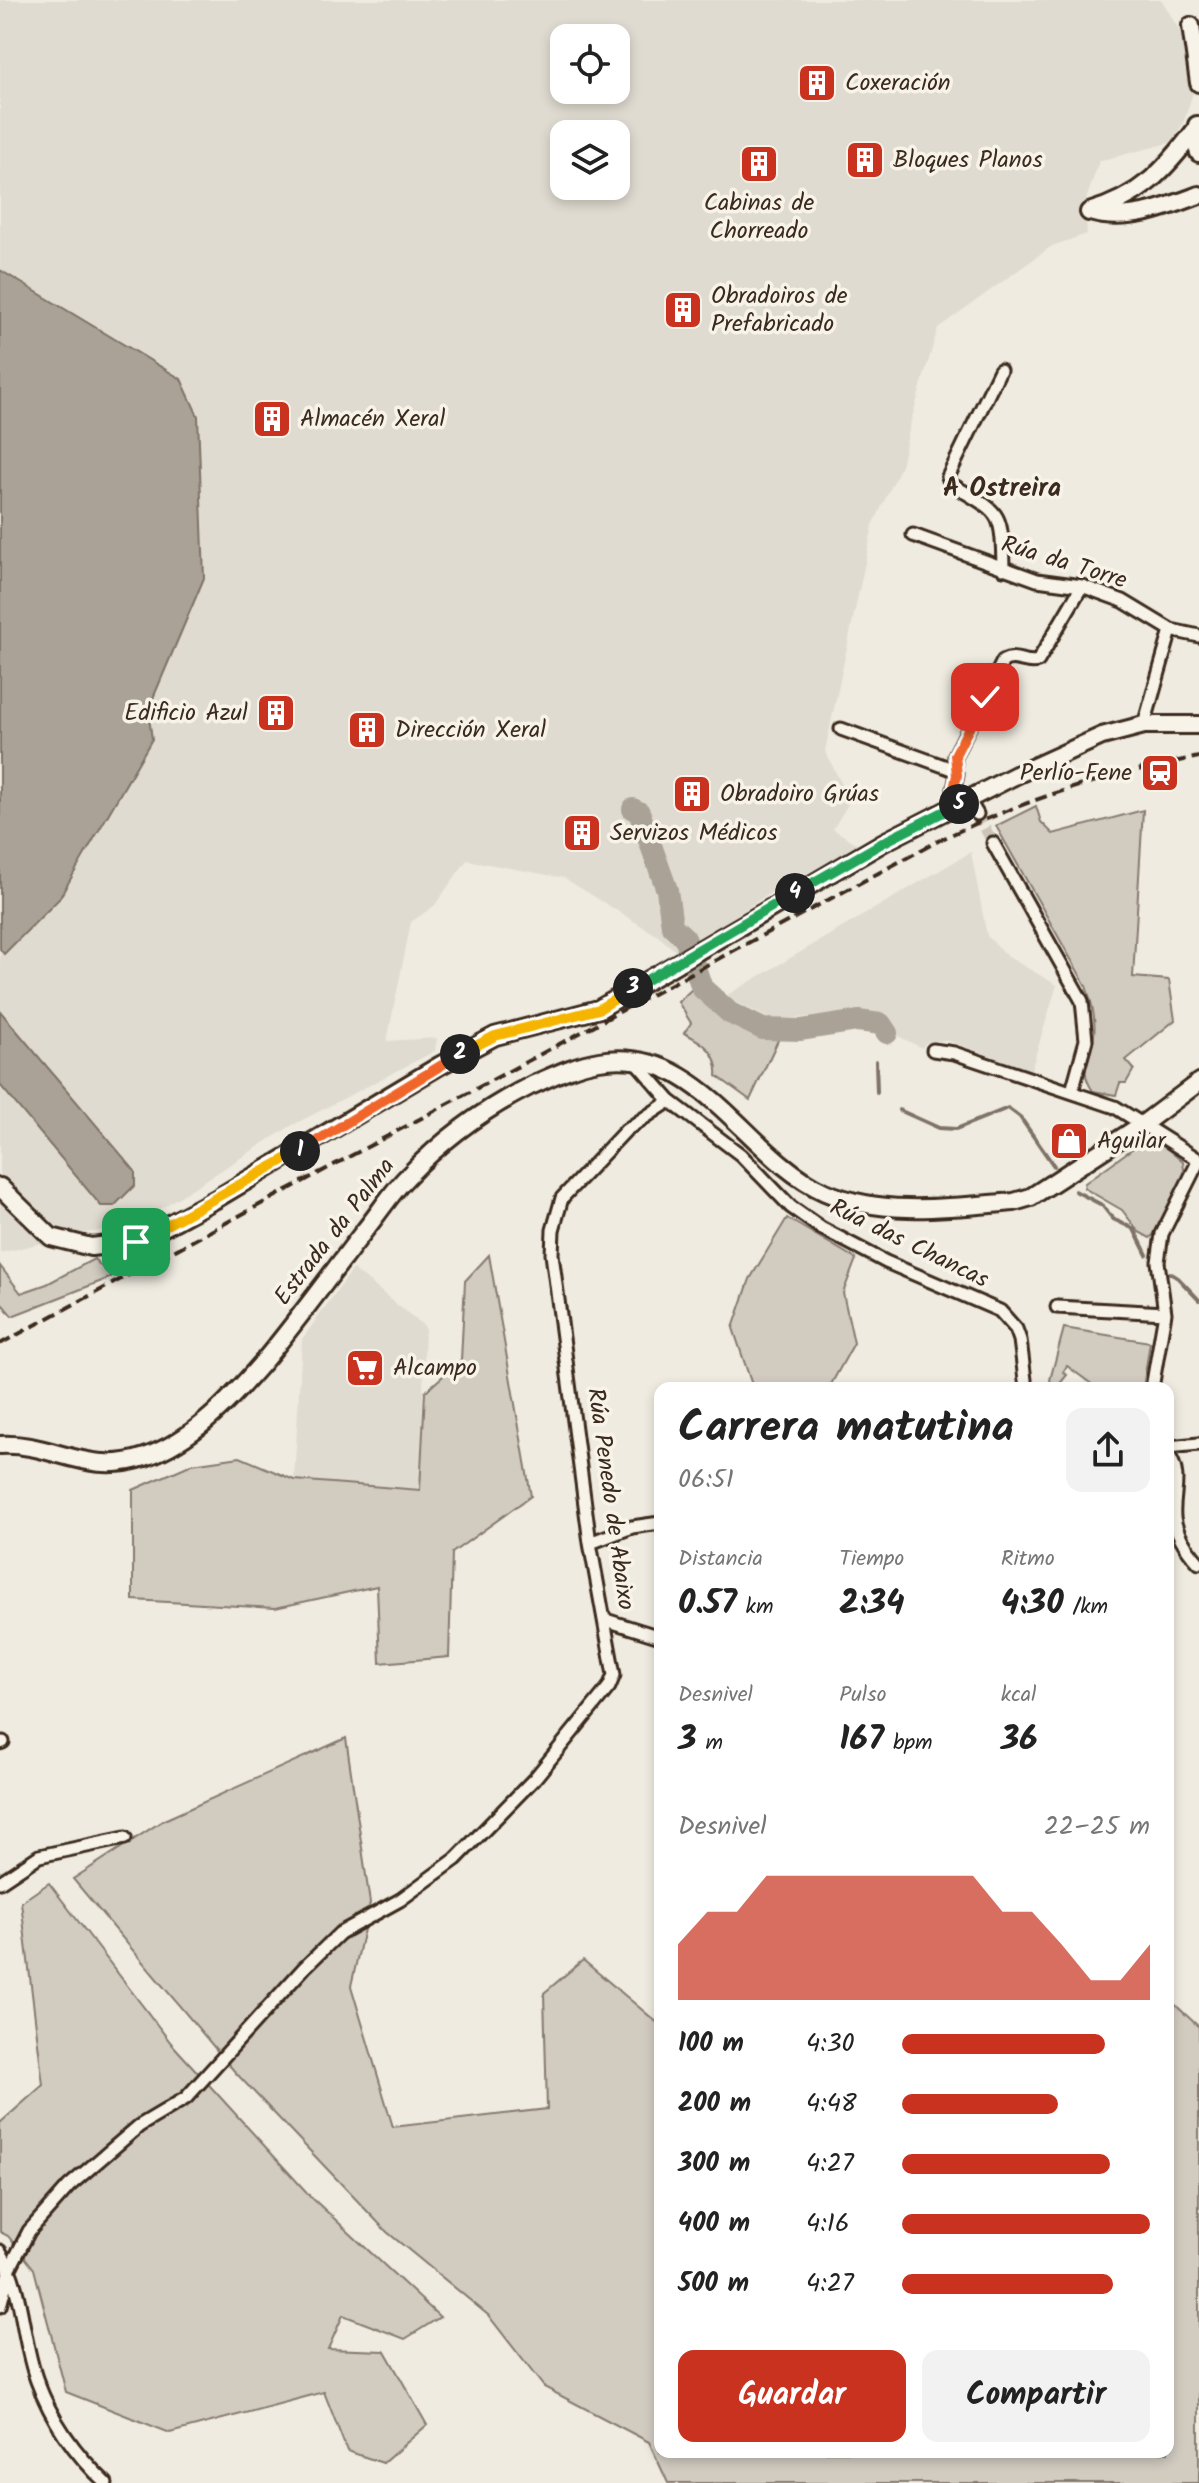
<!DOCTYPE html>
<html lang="es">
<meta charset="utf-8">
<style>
:root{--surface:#fff;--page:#f2f2f2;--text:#222;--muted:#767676;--accent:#c8321e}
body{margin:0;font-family:Kalam,sans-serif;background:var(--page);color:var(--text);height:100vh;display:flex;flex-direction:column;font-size:30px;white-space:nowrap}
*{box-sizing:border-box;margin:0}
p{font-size:26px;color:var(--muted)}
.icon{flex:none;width:44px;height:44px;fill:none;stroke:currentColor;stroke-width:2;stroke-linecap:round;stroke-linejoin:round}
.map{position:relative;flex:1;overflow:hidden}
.sheet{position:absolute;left:654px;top:1382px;width:520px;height:1076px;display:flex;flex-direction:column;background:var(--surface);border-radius:16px;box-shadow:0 4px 12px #0003}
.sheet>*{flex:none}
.buttons{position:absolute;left:550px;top:24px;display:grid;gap:16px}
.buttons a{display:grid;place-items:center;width:80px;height:80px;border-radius:16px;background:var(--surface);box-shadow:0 4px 12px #0003;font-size:40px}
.pin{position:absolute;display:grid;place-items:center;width:68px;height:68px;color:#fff;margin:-34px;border-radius:16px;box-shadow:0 4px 12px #0006}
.km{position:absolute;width:40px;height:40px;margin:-20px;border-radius:50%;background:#222;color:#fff;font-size:22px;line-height:40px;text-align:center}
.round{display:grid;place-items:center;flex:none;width:84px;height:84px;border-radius:16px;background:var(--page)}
.head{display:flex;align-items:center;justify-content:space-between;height:136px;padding:0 24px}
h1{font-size:44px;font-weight:700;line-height:60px}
.figures{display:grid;grid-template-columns:repeat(3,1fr);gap:12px;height:136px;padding:8px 24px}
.figures div{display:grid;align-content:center}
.figures b{font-size:34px;font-weight:700}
.figures small{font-size:22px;font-weight:400}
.figures p{font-size:22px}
.chart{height:224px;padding:16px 24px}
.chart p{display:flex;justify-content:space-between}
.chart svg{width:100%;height:144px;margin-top:8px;fill:var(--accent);opacity:.7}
.cta{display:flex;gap:16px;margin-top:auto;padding:16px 24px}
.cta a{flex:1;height:92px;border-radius:16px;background:var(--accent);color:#fff;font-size:32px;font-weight:700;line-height:92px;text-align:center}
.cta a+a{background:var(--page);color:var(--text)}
ul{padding:0 24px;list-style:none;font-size:26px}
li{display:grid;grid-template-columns:128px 96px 1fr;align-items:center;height:60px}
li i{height:20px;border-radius:10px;background:var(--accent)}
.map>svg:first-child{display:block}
.built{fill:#e0dbd0;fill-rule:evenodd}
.green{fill:#d1cbc0;stroke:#867a6f;stroke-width:2}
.water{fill:#aaa296;stroke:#7e7266;stroke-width:2}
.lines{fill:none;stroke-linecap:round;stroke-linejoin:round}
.stream{stroke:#7e7266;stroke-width:4}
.river{stroke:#aaa296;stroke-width:22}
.street-tunnel{stroke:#cbc4b9;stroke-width:11;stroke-dasharray:11 5.5;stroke-linecap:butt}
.street-casing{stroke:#3b2a1e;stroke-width:17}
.secondary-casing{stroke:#3b2a1e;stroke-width:22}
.street{stroke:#f7f3e8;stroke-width:11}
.secondary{stroke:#f7f3e8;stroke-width:16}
.rail{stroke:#3b2a1e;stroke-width:4;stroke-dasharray:12 6;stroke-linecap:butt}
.split-1-casing{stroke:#fff;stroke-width:16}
.split-2-casing{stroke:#fff;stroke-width:16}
.split-3-casing{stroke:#fff;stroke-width:16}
.split-4-casing{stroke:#fff;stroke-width:16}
.split-5-casing{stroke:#fff;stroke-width:16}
.split-6-casing{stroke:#fff;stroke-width:16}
.split-1{stroke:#f5b400;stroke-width:10}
.split-2{stroke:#f0652b;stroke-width:10}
.split-3{stroke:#f5b400;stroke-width:10}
.split-4{stroke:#22a559;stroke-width:10}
.split-5{stroke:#22a559;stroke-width:10}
.split-6{stroke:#f0652b;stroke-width:10}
.labels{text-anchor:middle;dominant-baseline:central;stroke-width:7;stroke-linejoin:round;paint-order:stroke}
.poi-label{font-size:24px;fill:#3b2a1e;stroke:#f7f3e8;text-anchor:start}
.street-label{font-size:24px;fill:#3b2a1e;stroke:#f7f3e8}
.neighbourhood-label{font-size:26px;font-weight:bold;fill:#3b2a1e;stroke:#f7f3e8}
</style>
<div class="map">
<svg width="1199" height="2483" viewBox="0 0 1199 2483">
<rect width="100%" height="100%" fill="#efebe0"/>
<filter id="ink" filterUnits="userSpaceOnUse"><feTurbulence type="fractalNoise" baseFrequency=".0125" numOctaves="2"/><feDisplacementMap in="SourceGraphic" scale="16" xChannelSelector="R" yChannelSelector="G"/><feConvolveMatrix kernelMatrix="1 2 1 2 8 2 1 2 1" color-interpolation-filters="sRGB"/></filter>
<g filter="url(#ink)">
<path class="built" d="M0,0H1162L1179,30L1195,86L1184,121L1173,142L1099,161L1085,203L1087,234L1052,246L938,328L911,421L901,466L873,525L825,751L850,801L833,829L859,845L767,895L678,953L658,936L564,878L467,860L434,906L411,922L387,1041L437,1038L435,1051L291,1126L133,1226L79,1234L0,1253V949L147,710L198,416L181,379L0,270ZM564,38H616V90H564ZM564,134H616V186H564Z
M971,852L987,936L1010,958L1057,985L1031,1070L945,1040L925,1043L922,1048L892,1033L877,1012L772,1020L724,997Z
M353,1269L425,1327L420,1490L294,1480L302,1339Z"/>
<path class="green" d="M1036,806L1041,822L1053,834L1143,810L1133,977L1169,980L1175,1020L1126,1060L1134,1069L1126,1083H1120L1116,1095L1093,1091C1077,1068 1092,1060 1094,1036C1096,1018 1092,1003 1086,986L996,826Z
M693,988L736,1025L779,1038L750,1100L717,1076C719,1053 703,1042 684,1033L691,1023L678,1002Z
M1151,1135L1183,1162L1185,1176L1160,1228L1150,1238L1139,1232L1122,1210L1084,1188L1085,1183Z
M787,1218L856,1259L843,1293L854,1343L829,1388H753L733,1328L750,1279Z
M489,1255L531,1496L452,1553L449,1657L380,1663L377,1586L275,1608L133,1600V1490L192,1464L240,1457L294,1480L420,1490L425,1392L461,1360L465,1281Z
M94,1259L112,1277L12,1316L3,1305L0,1306V1266L21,1293L47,1284Z
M1064,1328L1150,1342L1143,1388H1097L1067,1366L1063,1372L1067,1375L1058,1386L1052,1384L1050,1380Z
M346,1738L370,1903L351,1986L393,2127L547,2109L544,1993L583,1960L660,2025V2452H1168V1998L1199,2027V2483H668L649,2442L544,2387L488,2315L387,2232L235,2072L73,1879L164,1820Z
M49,1883L171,2043L311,2197L440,2317L405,2339L343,2315L328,2349L385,2351L427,2425L383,2463L347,2451L324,2392L170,2433L66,2392L34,2269L8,2236L0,2232V2123L43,2085L21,1902Z"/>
<path class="water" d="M0,270L181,379L198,416L204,578L148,710L152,739L59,899L4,954L0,949Z
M0,1011L135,1171V1185L114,1206H101L0,1085Z"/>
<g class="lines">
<path class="stream" d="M876,1061L877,1092
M899,1110L939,1128L956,1129L1008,1108L1020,1117L1054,1166
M1075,1191L1102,1205L1113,1219L1134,1229L1147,1255
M1170,1273L1178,1278L1199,1300"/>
<path class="river" d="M633,809L639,812L667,890L672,926L685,938L702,988L730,1013L763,1029L801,1030L858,1021L881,1024L887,1033"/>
<path class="street-tunnel" d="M977,814L993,843"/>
<g class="street-casing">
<path id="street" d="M1000,370L948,477L951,484C1001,514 1002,509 1003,569
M913,535L1037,580L1082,586L1123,601L1171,630L1199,636
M1144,725L1171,630
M841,729L952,769L957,775L954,789L968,799L977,814
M955,771V755L1003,661C1016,654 1026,665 1038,661L1082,586
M993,843L1082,1001L1086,1040L1072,1091
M933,1050L954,1053L1115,1107L1199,1160
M636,1062L670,1101L741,1155L791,1207L821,1228L886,1262L1000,1311L1016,1329L1020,1340L1026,1388
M1057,1307L1165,1313
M1152,1388L1165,1313L1158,1262L1162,1234L1199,1160
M1168,1447L1199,1444
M1168,1454C1183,1477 1172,1493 1174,1517C1176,1534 1188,1551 1199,1563
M590,1543L632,1527L660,1523
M606,1620L660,1637
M0,1743L3,1742
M0,1882L39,1856L125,1838
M0,2251C24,2291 21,2338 37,2381C51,2419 76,2455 106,2483
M0,2306L10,2268L29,2231L69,2186L139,2126L186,2098L304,1968L340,1933L400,1900L456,1859L535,1778L609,1687L614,1675L590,1543L552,1254L553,1230L562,1198L626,1130L670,1101"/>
</g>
<g class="secondary-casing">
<path id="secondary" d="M1191,26L1199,83
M1197,125L1195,141L1199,153
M1089,212C1141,197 1165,170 1196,129
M1090,212C1126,223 1165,208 1199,195
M0,1187L51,1237L91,1247L136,1242L216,1199L439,1066L495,1036L599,1009L884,842L1016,775L1102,736L1144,725H1199
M0,1445C53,1442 87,1477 145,1457C194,1440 230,1400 263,1362C299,1319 331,1274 365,1230C379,1213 391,1193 407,1177C442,1140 484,1109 530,1086C553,1076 574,1065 599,1061C701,1044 745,1156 825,1192C883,1217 953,1207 1014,1202L1031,1197L1143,1124L1199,1082"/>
</g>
<use href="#street" class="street"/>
<use href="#secondary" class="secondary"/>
<path class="rail" d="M0,1344L938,841C1025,799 1104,775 1199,757"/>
</g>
</g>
<g class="lines" filter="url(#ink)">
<g class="split-1-casing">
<path id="split-1" d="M136,1242L300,1151"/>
</g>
<g class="split-2-casing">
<path id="split-2" d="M300,1151L460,1054"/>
</g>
<g class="split-3-casing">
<path id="split-3" d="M460,1054L495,1036L599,1009L633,988"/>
</g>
<g class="split-4-casing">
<path id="split-4" d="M633,988L795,893"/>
</g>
<g class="split-5-casing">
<path id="split-5" d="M795,893L884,842L959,804"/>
</g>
<g class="split-6-casing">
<path id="split-6" d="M959,804L968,799L954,789L957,775L955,755L985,697"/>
</g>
<use href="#split-1" class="split-1"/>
<use href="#split-2" class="split-2"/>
<use href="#split-3" class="split-3"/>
<use href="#split-4" class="split-4"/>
<use href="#split-5" class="split-5"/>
<use href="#split-6" class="split-6"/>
</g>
<defs>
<g id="building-square" transform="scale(2)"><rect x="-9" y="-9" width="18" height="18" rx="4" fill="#c8321e" stroke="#f7f3e8"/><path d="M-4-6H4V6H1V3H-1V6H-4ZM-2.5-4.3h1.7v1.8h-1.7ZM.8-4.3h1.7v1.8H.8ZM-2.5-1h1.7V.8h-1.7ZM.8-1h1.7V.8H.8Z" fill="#fff"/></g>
<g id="station-square" transform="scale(2)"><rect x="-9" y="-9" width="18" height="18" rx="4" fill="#c8321e" stroke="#f7f3e8"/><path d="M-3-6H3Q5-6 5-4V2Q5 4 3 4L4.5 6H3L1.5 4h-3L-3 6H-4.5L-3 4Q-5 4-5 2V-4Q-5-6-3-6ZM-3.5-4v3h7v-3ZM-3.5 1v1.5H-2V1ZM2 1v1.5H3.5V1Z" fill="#fff"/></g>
<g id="shop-square" transform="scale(2)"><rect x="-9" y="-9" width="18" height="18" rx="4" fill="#c8321e" stroke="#f7f3e8"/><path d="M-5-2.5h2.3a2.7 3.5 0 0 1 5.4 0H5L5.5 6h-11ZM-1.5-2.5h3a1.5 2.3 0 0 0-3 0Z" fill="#fff"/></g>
<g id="supermarket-square" transform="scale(2)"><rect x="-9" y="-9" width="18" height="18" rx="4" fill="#c8321e" stroke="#f7f3e8"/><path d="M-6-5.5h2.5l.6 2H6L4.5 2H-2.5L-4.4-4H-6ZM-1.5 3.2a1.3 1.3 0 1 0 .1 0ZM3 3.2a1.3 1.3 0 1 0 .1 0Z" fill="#fff"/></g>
</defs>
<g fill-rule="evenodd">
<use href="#building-square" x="817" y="83"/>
<use href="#building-square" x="865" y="160"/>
<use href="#building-square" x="759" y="164"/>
<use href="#building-square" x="683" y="310"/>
<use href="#building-square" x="272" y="419"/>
<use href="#building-square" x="276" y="713"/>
<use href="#building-square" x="367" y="730"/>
<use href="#station-square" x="1160" y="773"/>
<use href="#building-square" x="692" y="794"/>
<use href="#building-square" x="582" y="833"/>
<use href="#shop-square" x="1069" y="1141"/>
<use href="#supermarket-square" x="365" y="1368"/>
</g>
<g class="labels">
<g class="poi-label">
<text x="845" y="83">Coxeración</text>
<text x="893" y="160">Bloques Planos</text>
<text x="759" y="203" text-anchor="middle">Cabinas de<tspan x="759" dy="28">Chorreado</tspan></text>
<text x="711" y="296">Obradoiros de<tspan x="711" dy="28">Prefabricado</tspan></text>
<text x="300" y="419">Almacén Xeral</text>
<text x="248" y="713" text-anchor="end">Edificio Azul</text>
<text x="395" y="730">Dirección Xeral</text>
<text x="1132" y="773" text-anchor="end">Perlío-Fene</text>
<text x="720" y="794">Obradoiro Grúas</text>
<text x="610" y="833">Servizos Médicos</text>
<text x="1097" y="1141">Aguilar</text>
<text x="393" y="1368">Alcampo</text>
</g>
<g class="street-label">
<text transform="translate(1064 563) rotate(17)">Rúa da Torre</text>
<text transform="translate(335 1232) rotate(-52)">Estrada da Palma</text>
<text transform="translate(909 1244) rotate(26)">Rúa das Chancas</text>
<text transform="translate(610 1499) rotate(82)">Rúa Penedo de Abaixo</text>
</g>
<g class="neighbourhood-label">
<text x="1002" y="489">A Ostreira</text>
</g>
</g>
</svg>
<div class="buttons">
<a><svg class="icon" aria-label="locate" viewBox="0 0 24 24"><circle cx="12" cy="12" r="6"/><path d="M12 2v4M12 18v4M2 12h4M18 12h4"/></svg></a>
<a><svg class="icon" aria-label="layers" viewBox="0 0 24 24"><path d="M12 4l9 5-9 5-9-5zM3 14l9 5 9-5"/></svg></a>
</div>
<div class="pin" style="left:136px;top:1242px;background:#1e9e55"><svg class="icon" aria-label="arrive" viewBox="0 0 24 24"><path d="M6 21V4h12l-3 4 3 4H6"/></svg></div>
<div class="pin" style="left:985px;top:697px;background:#d93025"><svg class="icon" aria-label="check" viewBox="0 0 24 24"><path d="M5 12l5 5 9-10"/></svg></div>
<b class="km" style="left:300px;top:1151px">1</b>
<b class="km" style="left:460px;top:1054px">2</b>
<b class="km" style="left:633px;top:988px">3</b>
<b class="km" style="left:795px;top:893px">4</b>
<b class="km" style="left:959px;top:804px">5</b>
<section class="sheet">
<div class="head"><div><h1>Carrera matutina</h1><p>06:51</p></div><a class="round"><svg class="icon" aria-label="share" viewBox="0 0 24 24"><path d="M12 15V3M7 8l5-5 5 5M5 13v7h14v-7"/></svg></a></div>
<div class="figures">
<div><p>Distancia</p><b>0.57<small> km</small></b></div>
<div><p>Tiempo</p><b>2:34</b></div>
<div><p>Ritmo</p><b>4:30<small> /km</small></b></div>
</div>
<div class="figures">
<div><p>Desnivel</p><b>3<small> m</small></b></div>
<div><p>Pulso</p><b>167<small> bpm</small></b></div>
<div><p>kcal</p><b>36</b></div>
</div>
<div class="chart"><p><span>Desnivel</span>22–25 m</p>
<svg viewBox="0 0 160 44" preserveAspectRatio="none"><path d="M0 44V27L10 17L20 17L30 6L40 6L50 6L60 6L70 6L80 6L90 6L100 6L110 17L120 17L130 27L140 38L150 38L160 27V44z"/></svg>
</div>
<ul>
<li><b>100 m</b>4:30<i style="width:82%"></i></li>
<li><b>200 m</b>4:48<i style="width:63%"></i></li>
<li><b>300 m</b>4:27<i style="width:84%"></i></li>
<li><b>400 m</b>4:16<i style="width:100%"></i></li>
<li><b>500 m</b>4:27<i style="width:85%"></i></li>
</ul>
<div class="cta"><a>Guardar</a><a>Compartir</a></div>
</section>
</div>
